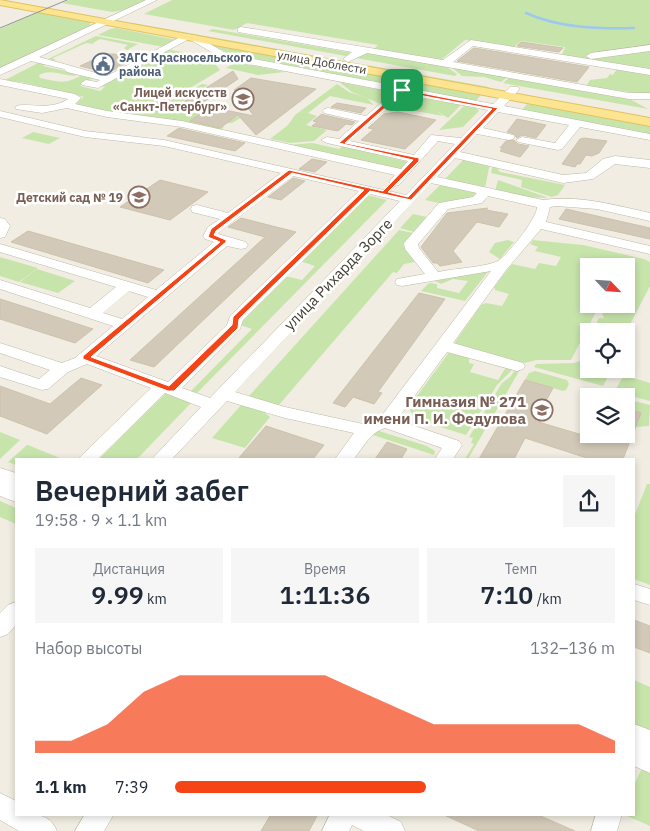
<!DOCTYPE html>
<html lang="ru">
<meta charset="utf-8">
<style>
:root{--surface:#fff;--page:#f6f6f7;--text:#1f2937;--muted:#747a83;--accent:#f54415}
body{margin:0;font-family:"IBM Plex Sans",sans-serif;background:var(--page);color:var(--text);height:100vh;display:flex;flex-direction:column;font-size:19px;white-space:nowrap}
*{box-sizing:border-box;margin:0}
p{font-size:16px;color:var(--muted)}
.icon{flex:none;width:28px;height:28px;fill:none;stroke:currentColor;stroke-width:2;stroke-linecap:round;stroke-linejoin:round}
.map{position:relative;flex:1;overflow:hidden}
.drawer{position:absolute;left:15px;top:458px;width:620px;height:358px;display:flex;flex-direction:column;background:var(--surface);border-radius:0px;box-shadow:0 2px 8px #0003}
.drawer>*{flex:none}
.needle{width:32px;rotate:115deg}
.controls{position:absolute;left:580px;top:258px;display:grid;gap:10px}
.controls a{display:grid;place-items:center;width:55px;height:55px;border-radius:0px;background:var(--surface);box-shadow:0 2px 8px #0003;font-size:25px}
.pin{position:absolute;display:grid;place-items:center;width:42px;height:42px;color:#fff;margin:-21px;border-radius:10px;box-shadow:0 2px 8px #0006}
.round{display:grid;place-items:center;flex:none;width:52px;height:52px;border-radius:0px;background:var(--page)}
.headline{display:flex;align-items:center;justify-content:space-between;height:85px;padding:0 20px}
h1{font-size:28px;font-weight:600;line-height:38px}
.stats{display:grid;grid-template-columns:repeat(3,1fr);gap:8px;height:85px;padding:5px 20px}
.stats div{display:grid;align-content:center;border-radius:0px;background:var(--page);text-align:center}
.stats b{font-size:25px;font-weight:600}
.stats small{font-size:14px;font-weight:400}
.stats p{font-size:14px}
.chart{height:140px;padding:10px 20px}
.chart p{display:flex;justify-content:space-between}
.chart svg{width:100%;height:90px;margin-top:5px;fill:var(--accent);opacity:.7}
ul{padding:0 20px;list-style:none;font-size:16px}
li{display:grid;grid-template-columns:80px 60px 1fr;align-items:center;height:38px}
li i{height:12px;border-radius:6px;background:var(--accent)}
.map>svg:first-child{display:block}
.green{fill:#c7e5ab;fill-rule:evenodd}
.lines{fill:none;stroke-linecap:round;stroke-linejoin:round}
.stream{stroke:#9ec8ee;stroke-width:2.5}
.building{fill:#d2c9b8;stroke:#cdc2ab}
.minor-casing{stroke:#bfb8a8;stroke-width:1}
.major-casing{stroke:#e0c261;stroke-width:2}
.minor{fill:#fff;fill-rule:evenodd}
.major{fill:#fce490;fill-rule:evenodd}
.tram{stroke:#929292;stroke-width:1}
.route{fill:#f54415;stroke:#fff;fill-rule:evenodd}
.labels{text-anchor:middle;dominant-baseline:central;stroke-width:5;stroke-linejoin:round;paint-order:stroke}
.far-service-label{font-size:12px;font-weight:bold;fill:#4e5e75;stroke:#fff;text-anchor:start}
.far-street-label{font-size:12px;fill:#423d33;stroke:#fff}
.far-education-label{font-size:12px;font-weight:bold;fill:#785e54;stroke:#fff;text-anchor:end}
.street-label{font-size:15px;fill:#423d33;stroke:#fff}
.education-label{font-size:15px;font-weight:bold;fill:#785e54;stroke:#fff;text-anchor:end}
</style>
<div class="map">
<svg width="650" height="831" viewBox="0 0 650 831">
<rect width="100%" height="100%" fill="#f1ede2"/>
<path class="green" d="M69,0H148L125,10L112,12L62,3Z
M172,0H650V70L562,55L565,47L521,41L513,48L465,40L441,60L375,50V48L378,45L247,23L234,30L144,14Z
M39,12L89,22L91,25L0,68V29Z
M133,23L489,87L487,90L130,24Z
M116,28L177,40L164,47L98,35L110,29Z
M213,29L353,53L346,56L208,31Z
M96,36L138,44L127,50L124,48L128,45L100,39L93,43L94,44L86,43L53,58L56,61L48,59Z
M211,45H215L482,94L475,102L237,57Z
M167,49L211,58L220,70L157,108L202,84L208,85L175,106L184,108L183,110L232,120L238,116L242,117L232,123H223L221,125L224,127L222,129L218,130L70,105L84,97L21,82L3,81L42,61L47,63L43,66L80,74C68,80 54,67 39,75L40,78C61,82 64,85 84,74L101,80L91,79L80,86L100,91L105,87L99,86Z
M369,53L442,64L457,74L455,76L356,58L361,54Z
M236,62L285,72L258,75L226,68Z
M450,66L509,76L501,82L484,77L462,76Z
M618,67L650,73V95L586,86L590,80L607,78L610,74L613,75Z
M511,76L626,97L648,109L503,83Z
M339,82L397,93L383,105L352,92Z
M337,84L349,92L367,98L374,105L330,96L308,113L317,116L306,125L327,130L314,141L290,143L270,139L288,125L295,115Z
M403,94C413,96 435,109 443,116L410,110L423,107L407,110L390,106Z
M416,97L461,105L448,118C442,114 419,101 416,97Z
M527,104L650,125V135L521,111Z
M464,106L476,108L479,111L463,127L439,130Z
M33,132L60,138L49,144L22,138Z
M312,143L339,149L343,146L408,162L402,170L289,145Z
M465,158L490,163L485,188L445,179Z
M493,164L499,165L497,168L500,172L565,185L558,195L552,197L521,187L522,180L491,173Z
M498,180L546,197L547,198L524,197L495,191Z
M440,185L476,193V195L475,197L439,203L425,200Z
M367,195L387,200L196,394L190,392L252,329L237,324L285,276L302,280L315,266L300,261Z
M413,214L427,217L414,232L400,228Z
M399,230L413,233L403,245L415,262L404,264L397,273L393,272L278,406L249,396Z
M508,240L514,242L500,259L489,252L495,243Z
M533,240L583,245L644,259L650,262V286L626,332L592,331L599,318H604L599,306L571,360H537L524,363L456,344L455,342L481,305L486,303L502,306L509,294L495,290L494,287L512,264L535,269L539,263L556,266L561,257L535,251L538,247L530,244ZM589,266H626V304H589Z
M0,257L38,268L19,282L0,276Z
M37,269L75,281L58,293L20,282Z
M484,271L488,272L465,301L421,291L429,283L437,284V288L459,293L468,281L453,279L441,284L435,281Z
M450,351L469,357V363L474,364L470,372L498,380L506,367L514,368L497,385L466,435L415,419L410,410L411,404Z
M589,358V369H612L603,386L534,367L536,364L574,363Z
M517,367L521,368L468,459H465L474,444L471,443L473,438L469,437L502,383L510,377Z
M535,371L567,380L569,384L566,390L563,391L525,380L529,373Z
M624,375L650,383V401L619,393L617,387Z
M166,393L192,402L137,459H99Z
M626,399L650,405L649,426L636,427L641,413L626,409Z
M248,404L268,409L265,413L270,417L245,448L212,438L241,405Z
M379,431L427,446L435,451L434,455L373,435Z
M0,432L20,440L0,459Z
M27,445H28L62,459H16V465L8,462Z
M647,484H650V585L634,579V517Z
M0,501L16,508V524L0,517Z
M634,680L650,687V733L634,727Z
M642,768L650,772V826L625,815L626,814H634V785Z"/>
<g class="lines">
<path class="stream" d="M526,13C559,28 599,29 634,28"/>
</g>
<path class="building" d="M521,42L563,48L559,52L517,46Z
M474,48L589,67L577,82L457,61Z
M106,54H114L136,58L108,73L80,66Z
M233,71L238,79L193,109L177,106Z
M251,78L316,89L256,135L238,115L220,128L190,121L210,107L254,116L234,90Z
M337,103L366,108L361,113L331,107Z
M398,112L436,120L405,149L361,140L374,129L368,128L384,114Z
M322,114L324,115L355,122L352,125L346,124L338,131L312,126L317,122L313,121Z
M517,119L532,122L546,125L536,138L522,135L517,138L514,134L507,132Z
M179,128L182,129L245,143L235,151L167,136Z
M584,138L607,141L599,153L592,156L586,155L580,164H577L575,167L562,164L580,139Z
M514,140L518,144L529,146L520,157L500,151L503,148H500L506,141Z
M312,159L327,162L315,172L299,169Z
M293,178L305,181L281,200L268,197Z
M160,180L208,192L170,220L120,207Z
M488,208L486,210L508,214L499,227L477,222L453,251L462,262L440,266L437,263H433L421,247L447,213Z
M566,209L650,228V239L559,219Z
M241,218L296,232L154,367L130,360L265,237L228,227Z
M28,231L164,270L148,283L11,242Z
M419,293L445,299L378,392L382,393L374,404L353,397L345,407L333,403Z
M0,299L41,312L93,329L75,343L0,319Z
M81,378L102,385L47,434L0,416V386L50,404Z
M525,380L553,388L535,421L596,439L599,434H626V409L641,413L623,459H590L525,438L514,459H479Z
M266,426L324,445L313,459H238Z
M387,442L407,449L401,459H375Z
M634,620L650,626V653L634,647Z
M271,814H318L309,831H261Z
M442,814H536L575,831H479Z"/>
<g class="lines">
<g class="minor-casing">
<path id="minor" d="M146,0H157L39,57L107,76L186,34L196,36L224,52L243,57L493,104L510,87H518L519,89L518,91L504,106L650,134V140L580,127L562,149L558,150L518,142L516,140L522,137L555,143L569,125L498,112L483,128L513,135L515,137L513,139L509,140L477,134L460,152L563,175L586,173L603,159L615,156L650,160V168L615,164L593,179L563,183L455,158L437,177L543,200C580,195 614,205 650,213V221L597,209L556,206L550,207L546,222L650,246V254L541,229L506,270L453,343L523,363L525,366L523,369L517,371L447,352L397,420L459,441L462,445L453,459H435L442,448L385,428C371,432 363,447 354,459H335L354,433L285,418L227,401L172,459H152L201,407L165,393L98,459H78L151,388L87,364L68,372L48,389L42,390L0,377V366L39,379L50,370L0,353V343L62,363L75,358L113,326L0,289V280L90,308L116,287L0,252V244L156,290L214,242L205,239L203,236L208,227L220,219L192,212L191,209L192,206L197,205L228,213L281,173L164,146L85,137L0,117V111L85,131L164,140L406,195L455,144L438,141L399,185L395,186L389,182L395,175L182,127L107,117L67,108L42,113L16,109L15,107C22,101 49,112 68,99L0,85V79L75,94L81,98L75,104L107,111L182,121L401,169L408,161L327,143L321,140L327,137L339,139L359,121L324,113L323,111L324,109L328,108L366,116L394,92L238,62L218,56L189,39L98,88L82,85L81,83L86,80L97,82L100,80L67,72L64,69L31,61L0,75V68ZM404,94L488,110L461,138L431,135L414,155L350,141ZM293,176L359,191L230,316L227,325L168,382L96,356L227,246L241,249L246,248L248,245L246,242L218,234L219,232ZM431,183L477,193L473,197L439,203L404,243L405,249L425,274L397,279L395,282L397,285L402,286L491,271L380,418L363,424L285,407L235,392ZM370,194L400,201L210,398L182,388L240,329L243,320ZM488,196L537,207C538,217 505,259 496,262C478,268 457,268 438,272L419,248L418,244L448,209L482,203ZM129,291L148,297L122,319L103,313Z
M241,27L443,60L471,40L650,69V75L473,46L453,62L629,93H650V99H629L367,53L348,62L343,59L352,52L238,32V28Z
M650,45V51L591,59L586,56L591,53Z
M0,218L5,219L10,226L5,237L0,238Z
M0,468L16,473V487L11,485L16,487V502L0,496V481L2,482L0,481Z
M634,584L650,589V605L634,600Z
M16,602V625L8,634L0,637V613L8,605Z
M634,724L650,730V773L634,766Z
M0,793L16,801V814C34,814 50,813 57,831H19L0,820Z
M85,814H114L104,831H75Z
M330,814H385L401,822L405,831H364L352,825L349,831H322Z
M596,814H622L617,831H591Z"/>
</g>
<g class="major-casing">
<path id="major" d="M0,0L650,118V126L0,5Z"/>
</g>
<use href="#minor" class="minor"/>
<use href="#major" class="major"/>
<path class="tram" d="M0,28L67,0"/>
</g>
<path class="route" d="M401,89L498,108L411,200L370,191L239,319L238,328L174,391H168L83,359V356L220,242L208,237L211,229L289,170L383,191L413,160L339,143ZM403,92L492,109L408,197L388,192L419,161V158L345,143ZM292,173L364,190L233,317L232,325L169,386L91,357L226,242V240L214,235L216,231Z"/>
<defs>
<g id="civic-ring" transform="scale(1.125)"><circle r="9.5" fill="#fff" stroke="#5c6f8a" stroke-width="1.5"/><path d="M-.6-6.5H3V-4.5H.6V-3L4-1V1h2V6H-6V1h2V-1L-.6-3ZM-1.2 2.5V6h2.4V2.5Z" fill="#5c6f8a"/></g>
<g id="school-ring" transform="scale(1.125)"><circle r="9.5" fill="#fff" stroke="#8d6e63" stroke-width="1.5"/><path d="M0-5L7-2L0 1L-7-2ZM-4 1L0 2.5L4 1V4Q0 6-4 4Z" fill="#8d6e63"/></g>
</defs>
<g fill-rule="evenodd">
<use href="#civic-ring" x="103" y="64"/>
<use href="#school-ring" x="243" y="99"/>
<use href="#school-ring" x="139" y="197"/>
<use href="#school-ring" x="542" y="410"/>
</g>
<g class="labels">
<g class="far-service-label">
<text x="119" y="57">ЗАГС Красносельского<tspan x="119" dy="14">района</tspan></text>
</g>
<g class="far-street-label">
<text transform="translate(322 62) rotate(10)">улица Доблести</text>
</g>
<g class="far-education-label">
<text x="227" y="92">Лицей искусств<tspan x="227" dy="14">«Санкт-Петербург»</tspan></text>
<text x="123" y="197">Детский сад № 19</text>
</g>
<g class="street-label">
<text transform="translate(338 274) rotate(-46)">улица Рихарда Зорге</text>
</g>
<g class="education-label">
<text x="526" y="401">Гимназия № 271<tspan x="526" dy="17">имени П. И. Федулова</tspan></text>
</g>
</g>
</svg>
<div class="controls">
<a><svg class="needle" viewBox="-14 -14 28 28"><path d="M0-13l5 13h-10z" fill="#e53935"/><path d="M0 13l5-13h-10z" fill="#747a83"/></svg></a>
<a><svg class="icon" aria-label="locate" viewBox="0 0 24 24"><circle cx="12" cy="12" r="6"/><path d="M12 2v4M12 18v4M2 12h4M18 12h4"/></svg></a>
<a><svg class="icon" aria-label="layers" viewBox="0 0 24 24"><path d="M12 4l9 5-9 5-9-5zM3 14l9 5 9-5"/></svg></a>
</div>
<div class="pin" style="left:402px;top:90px;background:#1e9e55"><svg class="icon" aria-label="arrive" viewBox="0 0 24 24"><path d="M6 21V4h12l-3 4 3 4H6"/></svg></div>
<section class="drawer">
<div class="headline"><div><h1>Вечерний забег</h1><p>19:58 · 9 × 1.1 km</p></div><a class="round"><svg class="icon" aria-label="share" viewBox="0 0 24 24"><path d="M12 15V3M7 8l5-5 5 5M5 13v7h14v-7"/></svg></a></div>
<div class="stats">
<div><p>Дистанция</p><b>9.99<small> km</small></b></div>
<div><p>Время</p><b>1:11:36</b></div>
<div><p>Темп</p><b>7:10<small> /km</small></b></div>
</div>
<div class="chart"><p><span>Набор высоты</span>132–136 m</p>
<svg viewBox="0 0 160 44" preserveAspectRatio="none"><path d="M0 44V38L10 38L20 30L30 14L40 6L50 6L60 6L70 6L80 6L90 14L100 22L110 30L120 30L130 30L140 30L150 30L160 38V44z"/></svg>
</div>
<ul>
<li><b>1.1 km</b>7:39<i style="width:57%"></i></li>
</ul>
</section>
</div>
